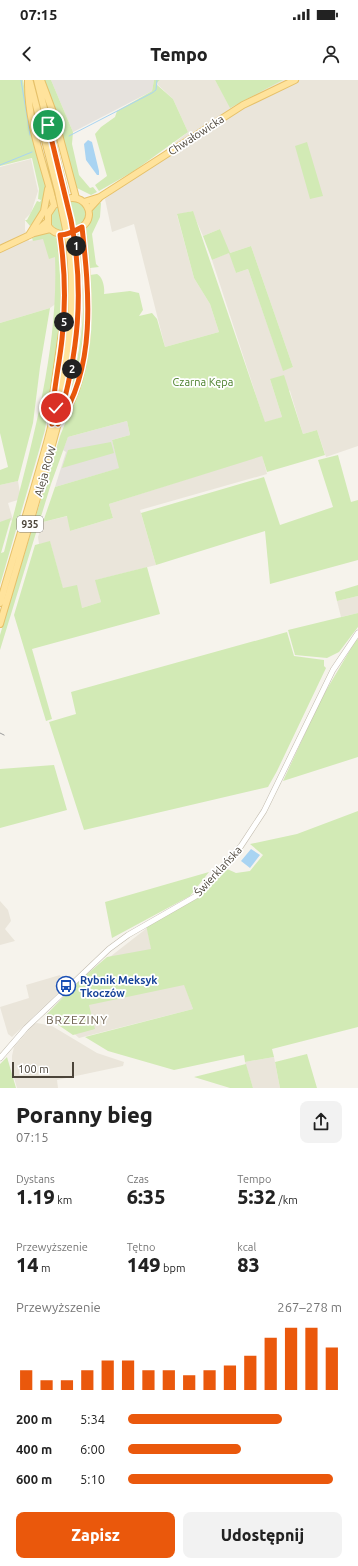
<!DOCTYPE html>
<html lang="pl">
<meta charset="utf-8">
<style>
:root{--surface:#fff;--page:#f2f2f2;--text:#222;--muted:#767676;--accent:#ea580c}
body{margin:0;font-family:Ubuntu,sans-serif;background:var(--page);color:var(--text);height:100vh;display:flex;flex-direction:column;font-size:15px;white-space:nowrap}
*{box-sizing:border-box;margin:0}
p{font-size:13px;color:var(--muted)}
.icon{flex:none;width:22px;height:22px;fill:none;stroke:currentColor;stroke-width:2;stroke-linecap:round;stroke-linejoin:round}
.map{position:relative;height:1008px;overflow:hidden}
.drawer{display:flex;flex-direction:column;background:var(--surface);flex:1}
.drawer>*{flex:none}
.scale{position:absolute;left:12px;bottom:10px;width:62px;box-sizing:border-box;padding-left:4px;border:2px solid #4b4439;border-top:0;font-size:11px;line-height:14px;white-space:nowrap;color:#4b4439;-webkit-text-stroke:3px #fff;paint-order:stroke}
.pin{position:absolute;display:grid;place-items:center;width:34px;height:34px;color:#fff;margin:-17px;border:2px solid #fff;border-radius:50%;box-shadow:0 1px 4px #0007}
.km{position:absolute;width:20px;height:20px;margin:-10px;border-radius:50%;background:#222;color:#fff;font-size:11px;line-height:20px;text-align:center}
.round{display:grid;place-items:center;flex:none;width:42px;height:42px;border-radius:8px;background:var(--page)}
.overview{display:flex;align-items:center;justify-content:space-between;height:68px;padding:0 16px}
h1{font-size:22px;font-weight:800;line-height:30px}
.figures{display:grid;grid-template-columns:repeat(3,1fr);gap:6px;height:68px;padding:4px 16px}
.figures div{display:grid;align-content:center}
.figures b{font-size:20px;font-weight:800}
.figures small{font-size:11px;font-weight:400}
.figures p{font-size:11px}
.chart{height:112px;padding:8px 16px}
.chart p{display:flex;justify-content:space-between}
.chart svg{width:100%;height:72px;margin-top:4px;stroke:var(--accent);stroke-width:6}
.action{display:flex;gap:8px;margin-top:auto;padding:8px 16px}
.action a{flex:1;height:46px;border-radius:8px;background:var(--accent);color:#fff;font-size:16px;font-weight:800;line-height:46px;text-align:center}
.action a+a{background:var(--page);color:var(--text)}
ul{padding:0 16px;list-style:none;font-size:13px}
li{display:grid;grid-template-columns:64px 48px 1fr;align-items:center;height:30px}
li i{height:10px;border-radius:5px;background:var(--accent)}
.status{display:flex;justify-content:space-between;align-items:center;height:28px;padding:0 20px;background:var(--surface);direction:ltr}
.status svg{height:11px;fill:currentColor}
header{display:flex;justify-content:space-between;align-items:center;height:52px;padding:0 16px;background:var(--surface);font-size:18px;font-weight:800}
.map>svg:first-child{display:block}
.residential{fill:#eae5da;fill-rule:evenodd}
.industrial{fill:#e6e2dd}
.green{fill:#d2eab5}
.water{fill:#a9d4f2}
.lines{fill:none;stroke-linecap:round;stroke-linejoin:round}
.stream{stroke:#a9d4f2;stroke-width:1}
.minor-casing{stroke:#c2bbae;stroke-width:6}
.major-casing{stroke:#e6c16a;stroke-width:8}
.minor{stroke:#fff;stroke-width:5}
.major{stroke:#ffe39c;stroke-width:6}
.rail{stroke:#9a9a9a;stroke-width:1;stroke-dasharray:5 5;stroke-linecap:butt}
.major-bridge-casing{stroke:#e6c16a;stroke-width:8;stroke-linecap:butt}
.major-bridge{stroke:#ffe39c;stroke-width:6}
.route-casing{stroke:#fff;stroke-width:8}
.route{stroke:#ea580c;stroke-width:5}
.labels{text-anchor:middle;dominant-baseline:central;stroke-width:3.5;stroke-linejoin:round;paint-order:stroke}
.shield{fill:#fff;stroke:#817c74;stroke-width:1}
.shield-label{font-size:10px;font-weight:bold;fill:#4b4439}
.street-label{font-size:11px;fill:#4b4439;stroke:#fff}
.park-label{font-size:11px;fill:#4a7f2a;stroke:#fff}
.transit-label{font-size:11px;font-weight:bold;fill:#164399;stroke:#fff;text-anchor:start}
.neighbourhood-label{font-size:12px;letter-spacing:1px;fill:#6e6250;stroke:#fff}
</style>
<div class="status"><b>07:15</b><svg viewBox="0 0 49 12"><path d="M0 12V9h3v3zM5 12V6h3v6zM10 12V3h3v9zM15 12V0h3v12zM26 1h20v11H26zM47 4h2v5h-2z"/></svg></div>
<header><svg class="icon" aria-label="back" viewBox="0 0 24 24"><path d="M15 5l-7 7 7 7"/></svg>Tempo<svg class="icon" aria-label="person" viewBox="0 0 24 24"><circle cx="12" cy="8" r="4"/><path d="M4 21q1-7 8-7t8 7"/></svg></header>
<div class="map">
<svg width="358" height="1008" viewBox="0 0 358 1008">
<rect width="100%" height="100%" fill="#f6f3ec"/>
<path class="residential" d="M160,0H215L230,27L283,0H358V366L326,377L317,350L303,354L290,311L270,299L282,337L265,343L212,180L228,173L220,149L203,156L192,131L177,135L194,198L210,224L219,252L165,267L134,144L112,152L105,119L188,52L173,19L157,4ZM251,166L293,287L283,290L248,189L236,193L230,173Z
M31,79L38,111L31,133L25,139V150L29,161L43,158L56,167L57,223L50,228L0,243V87Z
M262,375L267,394L140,430L156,485L96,500L101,522L82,528L63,509L50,462L39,464L38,457L43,442L68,436L70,451L113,438L109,424Z
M18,401L21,419L8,423L13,440L0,443V405Z
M358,516V533L341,537L337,521Z
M0,821L8,830L11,841L5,849L15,861L0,865Z
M147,848L156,892L178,887L193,929L79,958L69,949L66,915L79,901Z
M60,895L61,897L59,898L62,909L12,957L8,954L0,927L29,918L26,905Z
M37,943L52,946L97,973L124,982L123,986L57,1000L58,1008H17L12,991V976L14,967L34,944Z
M274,977L280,1008H253L245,982Z"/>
<path class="industrial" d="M51,0H154L152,11L73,52Z
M127,341L130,355L112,360L120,388L55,407L66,372L63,370L68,357Z"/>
<path class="green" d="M0,0H23L28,31L45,103C47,119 40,135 30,146L25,140H27L37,121L40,122L41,120L38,119L39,109L32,78L0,86Z
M44,0H51L73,52L72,64L79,95L90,108L93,107L97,112L91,115L75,107Z
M154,0H160L156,4L173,19L188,52L134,91L99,111L95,105L107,96L95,54L101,47L115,37L117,31L152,11Z
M215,0H283L230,28Z
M307,62L323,116L310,119L295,66Z
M72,120L79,122L85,128V139C79,149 68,151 57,151L50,142C51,128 60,126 72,120Z
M97,122L101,123L100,137L92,154L96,184L99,187L90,188L85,148L91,130Z
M193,131L265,342L282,337L270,299L284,295L303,354L317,350L325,375L267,392L262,376L109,424L113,438L70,451L67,436L43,442L55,407L119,388L112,360L130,355L127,341L68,357L51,404L0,570V555L60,356L78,311L90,195L97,194C103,197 105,208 104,214L130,211L139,213L143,230L139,236L152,233L157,239L165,267L219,252L210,224L194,198L177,134Z
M220,149L230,173L251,166L293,287L283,291L248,189L236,193L229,173L212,180L203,156Z
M45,152H51L58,160L62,190V230L45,350L0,505V442L11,438L1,473L4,472C28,376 59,277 55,177L49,179L43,159L33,161L32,158Z
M80,159H82C85,205 89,254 77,300C75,310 70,319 66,329C82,268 88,223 80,159Z
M50,228L40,287L33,343L18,401L0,405V390L8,387L0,353V243Z
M111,362L114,373L62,388L68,370Z
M338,375L351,422L358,420V480L270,504L265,451L156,485L141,433L264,397L280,445L333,427L318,380Z
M50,461L63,508L77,505L82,528L101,522L95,500L147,487L160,534L32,569L52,639L46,641L14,535L35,465Z
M358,505V516L337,521L335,512Z
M358,533V547L339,572L327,578L295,575L288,550Z
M287,552L294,576L324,580V586L326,588L277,691L268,707L84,750L49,642L76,634L71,612Z
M358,559V677L283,701L321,619L356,560Z
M54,685L67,730L0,748V689Z
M358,731V947L272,969L274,977L245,982L244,975L174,990L108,971L85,957L193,929L184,905L89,925L95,949L73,955L45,936L79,901L107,877L151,869L146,845L200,817L225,788L236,793L250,791L263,775L250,764L297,754Z
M209,792L190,816L112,858L105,822Z
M307,974L317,1008H280L275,982Z
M7,977L16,1008H0V984Z
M246,984L253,1008H230L194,997Z"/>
<path class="water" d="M88,60L92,62L99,91V95H97L86,80L84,64Z
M251,769L260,775L250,788L241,781Z"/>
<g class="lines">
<path class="stream" d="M21,0L30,55
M69,56L152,13L156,10L157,0
M0,85L32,72"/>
<g class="minor-casing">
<path id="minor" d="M0,978L26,948L109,869L128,855L196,816L241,766L264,731L333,590L358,553"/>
</g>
<g class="major-casing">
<path id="major" d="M28,0C27,43 44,84 54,125
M37,0L64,109
M41,0L53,32L76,118
M30,2L58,111
M71,118C85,117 94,132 86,143C77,155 57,159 48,146V134L54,125Z
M84,122L100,117L243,25L295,0
M89,129L100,117
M34,153L47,142
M29,155L44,131L48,109
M0,169L34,153L50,149
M52,335V322L64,238V189L60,155
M61,339C96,290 89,204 82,147
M0,523C16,468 33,414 48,359C66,290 78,236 69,164
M0,544C16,490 32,437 47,383C69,306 86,244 75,162"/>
</g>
<use href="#minor" class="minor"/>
<use href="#major" class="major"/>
<path class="rail" d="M0,653L6,656"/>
<g class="major-bridge-casing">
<path id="major-bridge" d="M64,109L75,162
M58,111L69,164"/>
</g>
<use href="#major-bridge" class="major-bridge"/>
</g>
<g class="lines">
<g class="route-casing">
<path id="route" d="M48,45L71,140C85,213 78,274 58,344C97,288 89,212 82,147C75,151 68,155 60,155C65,189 66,224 62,259C59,288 52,315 52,344L56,328"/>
</g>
<use href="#route" class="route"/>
</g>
<defs>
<g id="bus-ring" transform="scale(1)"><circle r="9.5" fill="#fff" stroke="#1a4fb4" stroke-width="1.5"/><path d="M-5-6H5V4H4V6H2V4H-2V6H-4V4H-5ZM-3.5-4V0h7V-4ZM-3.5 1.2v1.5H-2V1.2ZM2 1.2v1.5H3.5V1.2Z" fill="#1a4fb4"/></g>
</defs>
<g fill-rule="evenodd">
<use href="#bus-ring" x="66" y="906"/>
</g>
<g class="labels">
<rect class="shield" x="17" y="436" width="26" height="16" rx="3"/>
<g class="shield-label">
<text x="30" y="444">935</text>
</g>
<g class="street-label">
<text transform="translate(196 55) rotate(-33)">Chwałowicka</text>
<text transform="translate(45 391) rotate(-74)">Aleja ROW</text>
<text transform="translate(218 791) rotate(-47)">Świerklańska</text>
</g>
<g class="park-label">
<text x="203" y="302">Czarna Kępa</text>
</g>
<g class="transit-label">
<text x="80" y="900">Rybnik Meksyk<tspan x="80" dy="13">Tkoczów</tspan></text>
</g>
<g class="neighbourhood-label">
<text x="77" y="939">BRZEZINY</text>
</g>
</g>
</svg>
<div class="scale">100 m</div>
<div class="pin" style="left:48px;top:45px;background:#1e9e55"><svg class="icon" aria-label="arrive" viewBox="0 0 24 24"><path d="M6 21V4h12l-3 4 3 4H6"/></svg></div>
<div class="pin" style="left:56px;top:328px;background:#d93025"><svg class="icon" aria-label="check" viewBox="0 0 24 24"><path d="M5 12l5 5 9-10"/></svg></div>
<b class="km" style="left:76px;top:166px">1</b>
<b class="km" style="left:72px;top:289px">2</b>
<b class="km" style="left:64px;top:242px">5</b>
</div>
<section class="drawer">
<div class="overview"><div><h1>Poranny bieg</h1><p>07:15</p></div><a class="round"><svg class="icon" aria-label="share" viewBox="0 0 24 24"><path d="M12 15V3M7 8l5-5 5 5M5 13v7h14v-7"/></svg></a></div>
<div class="figures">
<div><p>Dystans</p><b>1.19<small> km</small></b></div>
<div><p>Czas</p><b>6:35</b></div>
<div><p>Tempo</p><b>5:32<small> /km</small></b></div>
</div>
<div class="figures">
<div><p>Przewyższenie</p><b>14<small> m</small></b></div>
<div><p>Tętno</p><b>149<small> bpm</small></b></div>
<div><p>kcal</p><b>83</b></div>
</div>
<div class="chart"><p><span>Przewyższenie</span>267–278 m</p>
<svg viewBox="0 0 160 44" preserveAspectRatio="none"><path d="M5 44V32M15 44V38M25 44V38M35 44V32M45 44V26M55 44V26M65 44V32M75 44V32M85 44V35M95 44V32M105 44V29M115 44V23M125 44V12M135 44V6M145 44V6M155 44V18"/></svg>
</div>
<ul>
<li><b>200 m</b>5:34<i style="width:72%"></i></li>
<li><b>400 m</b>6:00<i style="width:53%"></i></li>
<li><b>600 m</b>5:10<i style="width:96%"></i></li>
</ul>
<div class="action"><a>Zapisz</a><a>Udostępnij</a></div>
</section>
